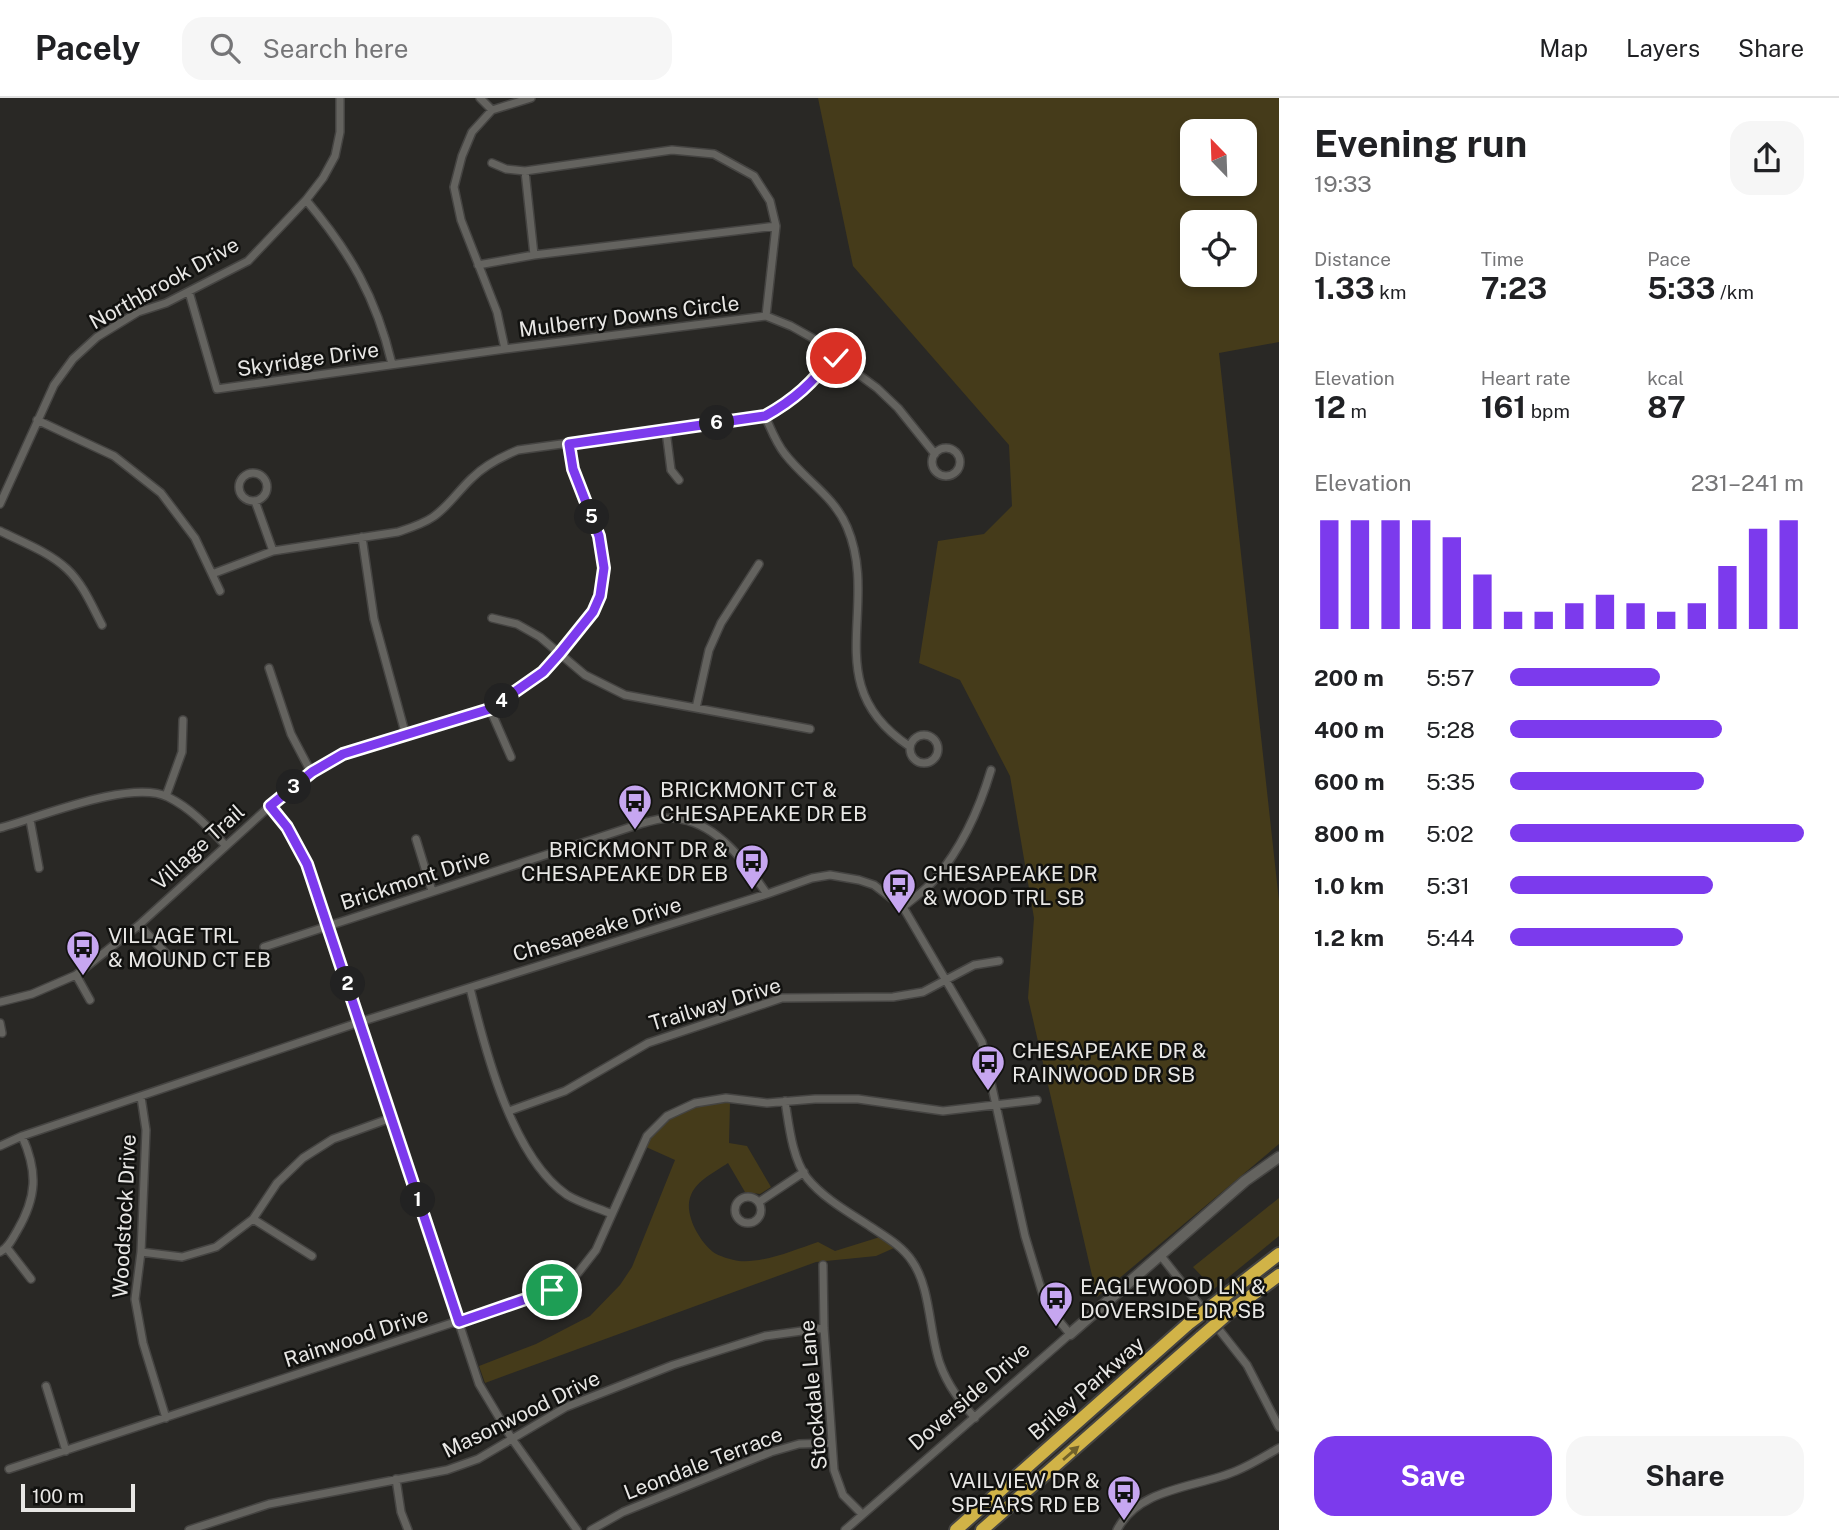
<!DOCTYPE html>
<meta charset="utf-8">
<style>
:root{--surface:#fff;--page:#f6f6f6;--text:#202124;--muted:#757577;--line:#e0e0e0;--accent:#7c3aed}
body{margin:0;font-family:"Public Sans",sans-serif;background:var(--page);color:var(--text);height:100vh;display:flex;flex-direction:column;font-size:26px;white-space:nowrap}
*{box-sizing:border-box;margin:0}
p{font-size:23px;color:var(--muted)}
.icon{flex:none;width:38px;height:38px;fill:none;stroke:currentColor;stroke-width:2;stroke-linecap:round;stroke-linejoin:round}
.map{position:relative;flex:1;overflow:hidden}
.drawer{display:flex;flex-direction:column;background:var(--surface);width:560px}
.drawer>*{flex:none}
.needle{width:46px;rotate:337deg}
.buttons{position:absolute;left:1180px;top:21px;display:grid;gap:14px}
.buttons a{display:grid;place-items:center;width:77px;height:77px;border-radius:14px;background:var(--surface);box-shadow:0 4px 10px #0003;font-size:35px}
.scale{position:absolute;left:21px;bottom:18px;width:114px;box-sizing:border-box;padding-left:7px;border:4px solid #e8e7e5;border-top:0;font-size:19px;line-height:24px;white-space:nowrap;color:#e8e7e5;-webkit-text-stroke:5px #11110f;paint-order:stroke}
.pin{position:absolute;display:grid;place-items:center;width:60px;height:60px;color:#fff;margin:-30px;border:4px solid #fff;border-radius:50%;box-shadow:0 2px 7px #0007}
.km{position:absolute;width:35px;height:35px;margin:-18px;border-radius:50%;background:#222;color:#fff;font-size:19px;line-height:35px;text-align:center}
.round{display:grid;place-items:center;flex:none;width:74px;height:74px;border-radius:21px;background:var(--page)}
.summary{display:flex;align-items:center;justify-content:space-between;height:119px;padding:0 35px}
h1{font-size:38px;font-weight:700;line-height:52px}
.stats{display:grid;grid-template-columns:repeat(3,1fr);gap:10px;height:119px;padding:7px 35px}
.stats div{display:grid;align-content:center}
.stats b{font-size:30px;font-weight:700}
.stats small{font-size:19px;font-weight:400}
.stats p{font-size:19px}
.chart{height:196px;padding:14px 35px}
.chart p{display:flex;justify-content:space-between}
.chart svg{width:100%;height:126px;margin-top:7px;stroke:var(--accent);stroke-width:6}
.cta{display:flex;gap:14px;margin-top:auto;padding:14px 35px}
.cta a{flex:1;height:80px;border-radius:21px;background:var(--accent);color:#fff;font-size:28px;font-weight:700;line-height:80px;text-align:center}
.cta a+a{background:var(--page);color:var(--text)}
ul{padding:0 35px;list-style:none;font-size:23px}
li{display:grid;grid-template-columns:112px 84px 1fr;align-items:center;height:52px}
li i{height:18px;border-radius:9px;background:var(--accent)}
header{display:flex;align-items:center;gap:42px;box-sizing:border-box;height:98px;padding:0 35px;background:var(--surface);border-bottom:2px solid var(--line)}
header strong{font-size:33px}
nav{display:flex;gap:38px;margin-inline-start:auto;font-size:24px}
.search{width:490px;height:63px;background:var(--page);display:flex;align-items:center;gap:18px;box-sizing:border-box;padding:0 24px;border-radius:21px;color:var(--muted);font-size:26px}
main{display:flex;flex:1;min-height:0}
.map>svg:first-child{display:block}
.green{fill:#453b1a;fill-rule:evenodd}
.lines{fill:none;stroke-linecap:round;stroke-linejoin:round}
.street-casing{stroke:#454442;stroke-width:10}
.secondary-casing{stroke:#454442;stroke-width:13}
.highway-casing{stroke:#454442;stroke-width:16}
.street{stroke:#64635f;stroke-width:7}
.secondary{stroke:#64635f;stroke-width:10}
.highway{stroke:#d1b347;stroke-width:12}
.highway-bridge-casing{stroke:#454442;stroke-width:16;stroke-linecap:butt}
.highway-bridge{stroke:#d1b347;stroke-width:12}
.oneway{fill:#71622b}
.route-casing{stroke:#fff;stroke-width:14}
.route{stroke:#7c3aed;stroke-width:9}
.labels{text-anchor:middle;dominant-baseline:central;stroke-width:5;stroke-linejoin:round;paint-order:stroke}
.street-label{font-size:21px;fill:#e8e7e5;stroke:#11110f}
.poi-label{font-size:21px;fill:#e8e7e5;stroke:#11110f;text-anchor:start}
</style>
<header>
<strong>Pacely</strong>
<div class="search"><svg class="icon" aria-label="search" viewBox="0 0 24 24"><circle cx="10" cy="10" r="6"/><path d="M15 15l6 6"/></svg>Search here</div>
<nav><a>Map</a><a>Layers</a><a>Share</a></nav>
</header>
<main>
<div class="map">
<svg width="1279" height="1432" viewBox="0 0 1279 1432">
<rect width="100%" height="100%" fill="#292825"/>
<path class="green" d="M818,0H1279V244L1219,255L1279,803V1046L1097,1199L1028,900L1034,820L1010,678L960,582L919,565L938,443L984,436L1012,408L1009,347L853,168ZM1192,33H1244V86H1192ZM1192,124H1244V177H1192Z
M730,1004L729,1045L747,1048L771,1089L760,1096L745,1094L728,1065C715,1074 697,1082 691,1097C683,1115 699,1143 713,1154C718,1158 732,1162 739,1163C765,1165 794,1152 818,1144L835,1153L880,1139L894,1150L876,1158L816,1164L485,1285L479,1268L536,1246L590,1218L620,1187L632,1169L675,1062L646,1049C658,1015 698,1006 730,1004Z
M1279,1100V1138L1214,1191L1193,1169Z"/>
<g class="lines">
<g class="street-casing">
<path id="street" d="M480,0L492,12
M492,65L506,71L525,73L672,52L714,56L754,78L770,103L776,128L766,218L505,251L497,214L461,122L454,89L462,58L472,34L492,12L531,0
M306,102C350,154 376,199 392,266
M534,157L776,128
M478,167L534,157L525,73
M189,194L217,291L505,251
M766,218L791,228L816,242L836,260L877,290L898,310L935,356
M765,318C771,331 776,345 785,356C805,382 834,398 847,429C881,509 817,587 909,648
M37,322L114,358L161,395L195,440L220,493
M666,333L671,372L679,382
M932 364a14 14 0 1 1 28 0a14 14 0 1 1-28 0Z
M239 389a14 14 0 1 1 28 0a14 14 0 1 1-28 0Z
M255,403L273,453
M0,406L54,287L73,261L97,239L138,214L166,205L248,163L306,102L323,80L335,58L340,34V0
M0,433C22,444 49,454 67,471C83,486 92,508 102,527
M362,439L374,521L406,638
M212,476L273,453L398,434C410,430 423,426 433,419C449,408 458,393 472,380C485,367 501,359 518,352L765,318C794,302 814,284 833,257
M492,520L517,526L540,539L585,577L625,597L810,631
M269,570L291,636L311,674
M696,610L709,552L721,525L759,466
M490,611L511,659
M910 651a14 14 0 1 1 28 0a14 14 0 1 1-28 0Z
M166,698L182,654L183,622
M270,708L287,729L308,766L479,1286L512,1341L577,1432
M30,722L39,770
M0,730C40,719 131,681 168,699C192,711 208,729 226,748
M416,741L432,793
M903,809C914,800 927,791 936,780C963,748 979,712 991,672
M139,827L173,863
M264,849L643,725C655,722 669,718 681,721C720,728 746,766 767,796
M76,877L90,902
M470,890C485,952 512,1059 567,1097C580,1105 598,1110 612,1116
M0,904L32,896L76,877L139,827L270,708L311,674L343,656L490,611L543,574L593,515L600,498L604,470L599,438L573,371L569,346
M0,925L2,935
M141,999L146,1032L141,1154L135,1201L143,1245L166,1320
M785,1003C789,1027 792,1060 807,1080C824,1101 850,1115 871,1129C886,1139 902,1148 912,1163C931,1190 929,1235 940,1266C948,1288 960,1303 975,1320
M509,1013L565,993L648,945L782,900L893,899L923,894L974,867L999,863
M0,1048L22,1038L360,924L767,796L812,780L830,777L859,782L874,787L903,809L982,944L1025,1138L1046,1207L1070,1236L845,1432
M735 1112a13 13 0 1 1 26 0a13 13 0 1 1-26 0Z
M759,1104L804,1074
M253,1121L312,1158
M7,1150L31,1181
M0,1154C9,1149 12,1141 17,1133C37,1099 38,1074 22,1038
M141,1154L182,1159L216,1149L253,1121L277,1085L303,1060L333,1041L391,1020
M1161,1158L1247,1267L1279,1329
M823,1167L824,1230L834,1372L843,1397L862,1416
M46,1288L66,1353
M9,1371L552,1192L578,1175L596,1152L647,1038L667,1018L695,1005L726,1000L767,1005L815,1001H858L943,1013L1037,1002
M396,1381L401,1414L408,1432
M189,1432L269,1406L447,1372L478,1361L566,1309L673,1267L765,1238L824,1230
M591,1432L623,1414L771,1354L799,1346L831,1345
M1117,1432C1139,1389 1196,1390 1236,1373C1251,1367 1265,1358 1279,1350"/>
</g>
<g class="secondary-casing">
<path id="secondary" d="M1070,1236L1245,1083L1279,1059"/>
</g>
<g class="highway-casing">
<path id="highway" d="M1222,1200L1279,1156
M1232,1212L1279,1177
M956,1432L1188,1226
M982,1432L1201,1239"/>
</g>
<use href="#street" class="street"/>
<use href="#secondary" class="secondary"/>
<use href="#highway" class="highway"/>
<g class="highway-bridge-casing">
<path id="highway-bridge" d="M1188,1226L1222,1200
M1201,1239L1232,1212"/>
</g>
<use href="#highway-bridge" class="highway-bridge"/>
</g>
<defs><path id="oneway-solid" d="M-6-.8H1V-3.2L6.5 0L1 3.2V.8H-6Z" transform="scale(1.75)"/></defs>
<use class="oneway" href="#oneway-solid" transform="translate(1071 1355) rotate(-41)"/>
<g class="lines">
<g class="route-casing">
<path id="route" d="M552,1192L459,1224L307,766L287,729L270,708L312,674L343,656L490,611L543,574L560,555L593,514L600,498L604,470L599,438L573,371L569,346L765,318C794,302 814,284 833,257L836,260"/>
</g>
<use href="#route" class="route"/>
</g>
<defs>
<g id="bus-pin" transform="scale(1.75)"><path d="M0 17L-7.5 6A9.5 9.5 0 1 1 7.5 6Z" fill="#c6a6f0" stroke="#11110f"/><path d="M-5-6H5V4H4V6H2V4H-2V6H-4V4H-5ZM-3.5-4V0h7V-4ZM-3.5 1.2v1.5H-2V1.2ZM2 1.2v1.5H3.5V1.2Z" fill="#111"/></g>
</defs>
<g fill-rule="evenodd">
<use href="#bus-pin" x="635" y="703"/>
<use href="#bus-pin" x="752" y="763"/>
<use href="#bus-pin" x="899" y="787"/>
<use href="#bus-pin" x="83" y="849"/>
<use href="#bus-pin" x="988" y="964"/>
<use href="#bus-pin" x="1056" y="1200"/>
<use href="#bus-pin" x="1124" y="1394"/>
</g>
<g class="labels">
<g class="street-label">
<text transform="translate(164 185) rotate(-29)">Northbrook Drive</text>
<text transform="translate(629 218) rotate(-7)">Mulberry Downs Circle</text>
<text transform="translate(308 261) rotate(-8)">Skyridge Drive</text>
<text transform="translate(198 749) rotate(-42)">Village Trail</text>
<text transform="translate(415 781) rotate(-18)">Brickmont Drive</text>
<text transform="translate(597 831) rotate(-17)">Chesapeake Drive</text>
<text transform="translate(715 906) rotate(-17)">Trailway Drive</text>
<text transform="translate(124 1118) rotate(-87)">Woodstock Drive</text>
<text transform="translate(356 1239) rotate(-18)">Rainwood Drive</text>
<text transform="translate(1086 1290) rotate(-41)">Briley Parkway</text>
<text transform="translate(813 1297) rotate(-95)">Stockdale Lane</text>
<text transform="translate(969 1298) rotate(-41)">Doverside Drive</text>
<text transform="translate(521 1316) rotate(-26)">Masonwood Drive</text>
<text transform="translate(703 1365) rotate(-21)">Leondale Terrace</text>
</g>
<g class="poi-label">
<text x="660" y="691">BRICKMONT CT &amp;<tspan x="660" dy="24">CHESAPEAKE DR EB</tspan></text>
<text x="728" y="751" text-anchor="end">BRICKMONT DR &amp;<tspan x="728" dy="24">CHESAPEAKE DR EB</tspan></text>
<text x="923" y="775">CHESAPEAKE DR<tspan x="923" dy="24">&amp; WOOD TRL SB</tspan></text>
<text x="108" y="837">VILLAGE TRL<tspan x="108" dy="24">&amp; MOUND CT EB</tspan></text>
<text x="1012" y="952">CHESAPEAKE DR &amp;<tspan x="1012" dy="24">RAINWOOD DR SB</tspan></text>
<text x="1080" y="1188">EAGLEWOOD LN &amp;<tspan x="1080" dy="24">DOVERSIDE DR SB</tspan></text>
<text x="1100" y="1382" text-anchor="end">VAILVIEW DR &amp;<tspan x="1100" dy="24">SPEARS RD EB</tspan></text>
</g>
</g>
</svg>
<div class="buttons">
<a><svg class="needle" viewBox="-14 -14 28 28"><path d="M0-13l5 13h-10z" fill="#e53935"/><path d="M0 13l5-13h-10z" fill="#757577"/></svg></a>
<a><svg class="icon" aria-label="locate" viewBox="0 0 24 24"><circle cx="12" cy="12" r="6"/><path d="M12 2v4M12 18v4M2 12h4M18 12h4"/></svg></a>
</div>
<div class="scale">100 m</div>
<div class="pin" style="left:552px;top:1192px;background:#1e9e55"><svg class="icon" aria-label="arrive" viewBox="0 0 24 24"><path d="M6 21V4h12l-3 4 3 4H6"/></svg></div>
<div class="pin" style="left:836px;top:260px;background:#d93025"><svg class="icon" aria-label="check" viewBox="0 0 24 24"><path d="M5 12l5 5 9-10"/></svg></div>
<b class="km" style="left:418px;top:1102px">1</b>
<b class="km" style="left:348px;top:886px">2</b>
<b class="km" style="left:294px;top:689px">3</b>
<b class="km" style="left:502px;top:603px">4</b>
<b class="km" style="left:592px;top:419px">5</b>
<b class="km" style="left:717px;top:325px">6</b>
</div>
<section class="drawer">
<div class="summary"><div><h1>Evening run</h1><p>19:33</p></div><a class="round"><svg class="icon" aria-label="share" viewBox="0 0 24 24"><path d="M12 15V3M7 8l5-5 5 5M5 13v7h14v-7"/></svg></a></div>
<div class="stats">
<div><p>Distance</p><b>1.33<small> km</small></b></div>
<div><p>Time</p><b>7:23</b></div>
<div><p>Pace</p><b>5:33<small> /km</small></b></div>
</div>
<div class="stats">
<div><p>Elevation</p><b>12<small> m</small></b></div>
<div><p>Heart rate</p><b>161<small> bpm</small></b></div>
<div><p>kcal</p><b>87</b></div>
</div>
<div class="chart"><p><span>Elevation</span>231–241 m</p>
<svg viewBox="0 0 160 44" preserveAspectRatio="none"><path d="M5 44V6M15 44V6M25 44V6M35 44V6M45 44V12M55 44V25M65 44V38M75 44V38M85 44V35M95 44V32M105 44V35M115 44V38M125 44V35M135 44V22M145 44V9M155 44V6"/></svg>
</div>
<ul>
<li><b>200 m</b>5:57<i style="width:51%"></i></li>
<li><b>400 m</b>5:28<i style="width:72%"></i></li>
<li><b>600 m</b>5:35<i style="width:66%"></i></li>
<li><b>800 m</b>5:02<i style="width:100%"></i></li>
<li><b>1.0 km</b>5:31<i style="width:69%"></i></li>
<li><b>1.2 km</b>5:44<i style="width:59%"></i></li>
</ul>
<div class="cta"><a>Save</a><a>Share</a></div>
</section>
</main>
